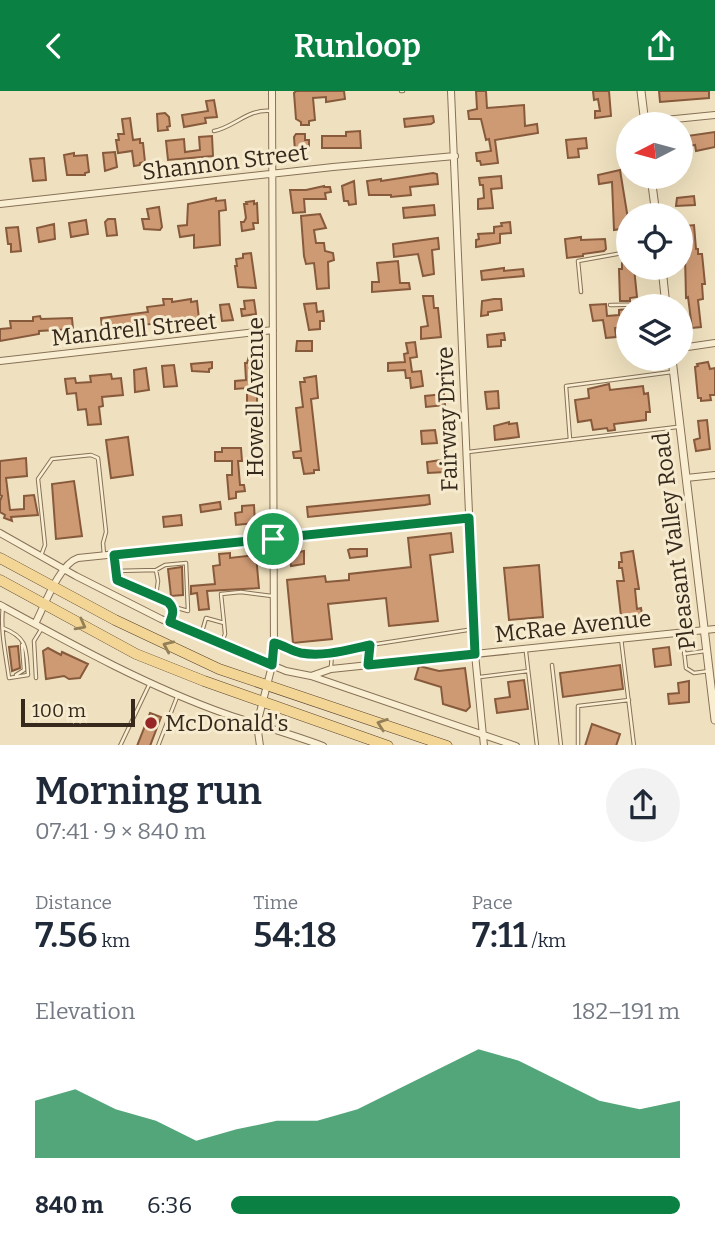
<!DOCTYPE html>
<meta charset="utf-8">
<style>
:root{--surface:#fff;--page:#f2f2f3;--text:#1f2937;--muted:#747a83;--accent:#0b8043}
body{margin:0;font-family:Bitter,serif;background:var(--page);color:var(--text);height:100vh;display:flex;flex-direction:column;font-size:26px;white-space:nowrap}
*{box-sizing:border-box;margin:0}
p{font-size:23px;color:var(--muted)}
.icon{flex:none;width:38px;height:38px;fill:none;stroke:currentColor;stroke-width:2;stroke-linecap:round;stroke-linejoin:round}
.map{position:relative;height:654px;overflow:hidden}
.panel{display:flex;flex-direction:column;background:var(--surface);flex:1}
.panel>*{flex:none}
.needle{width:46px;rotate:264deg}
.buttons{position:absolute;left:616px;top:21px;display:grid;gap:14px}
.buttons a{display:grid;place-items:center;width:77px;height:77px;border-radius:50%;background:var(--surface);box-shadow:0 7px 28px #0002;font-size:35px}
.scale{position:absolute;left:21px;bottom:18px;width:114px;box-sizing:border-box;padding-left:7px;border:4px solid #36291c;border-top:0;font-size:19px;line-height:24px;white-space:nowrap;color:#36291c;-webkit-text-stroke:5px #f6ebce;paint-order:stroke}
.pin{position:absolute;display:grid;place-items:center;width:60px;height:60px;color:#fff;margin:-30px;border:4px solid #fff;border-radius:50%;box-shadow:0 2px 7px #0007}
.round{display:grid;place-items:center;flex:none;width:74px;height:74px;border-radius:37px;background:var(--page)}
.head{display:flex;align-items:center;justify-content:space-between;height:119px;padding:0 35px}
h1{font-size:38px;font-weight:600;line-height:52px}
.figures{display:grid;grid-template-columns:repeat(3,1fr);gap:10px;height:119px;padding:7px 35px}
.figures div{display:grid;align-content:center}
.figures b{font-size:35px;font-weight:600}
.figures small{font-size:19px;font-weight:400}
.figures p{font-size:19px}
.chart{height:196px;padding:14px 35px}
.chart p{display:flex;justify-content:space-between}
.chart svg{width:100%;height:126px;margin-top:7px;fill:var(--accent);opacity:.7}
ul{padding:0 35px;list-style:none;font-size:23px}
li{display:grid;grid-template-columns:112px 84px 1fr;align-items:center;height:52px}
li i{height:18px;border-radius:9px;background:var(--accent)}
header{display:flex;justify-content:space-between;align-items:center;height:91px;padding:0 35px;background:var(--accent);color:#fff;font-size:32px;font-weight:600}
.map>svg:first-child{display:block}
.building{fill:#ce9a74;stroke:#875a3c;stroke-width:2}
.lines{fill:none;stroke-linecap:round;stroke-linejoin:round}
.service-casing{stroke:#877157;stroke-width:4.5}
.minor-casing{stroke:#877157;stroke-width:8}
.tertiary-casing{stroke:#877157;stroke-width:9}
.primary-casing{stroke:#553f2c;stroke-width:11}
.service{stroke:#f9eed2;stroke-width:2.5}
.minor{stroke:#f9eed2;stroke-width:6}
.tertiary{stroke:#f9eed2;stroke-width:7}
.primary{stroke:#f3d695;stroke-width:10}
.oneway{stroke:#948058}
.route-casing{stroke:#fff;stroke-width:14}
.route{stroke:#0b8043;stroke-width:9}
.poi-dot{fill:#972626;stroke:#f6ebce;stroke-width:2.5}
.labels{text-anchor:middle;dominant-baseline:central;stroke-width:6;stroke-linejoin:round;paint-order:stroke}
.street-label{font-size:23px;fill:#36291c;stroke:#f6ebce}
.poi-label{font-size:23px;fill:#36291c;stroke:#f6ebce;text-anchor:start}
</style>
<header><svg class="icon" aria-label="back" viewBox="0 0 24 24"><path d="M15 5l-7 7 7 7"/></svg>Runloop<svg class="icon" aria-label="share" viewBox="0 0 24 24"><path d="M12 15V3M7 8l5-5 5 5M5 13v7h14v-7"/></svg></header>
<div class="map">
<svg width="715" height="655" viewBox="0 0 715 655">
<rect width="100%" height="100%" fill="#efe1bf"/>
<path class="building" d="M296,0H344L345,8L326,11V6L313,7L315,29L309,30V34H301V31L296,28L294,2Z
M476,0H486L487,17L524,14L525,35L537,33L538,42L495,49L498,72L481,74L480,70H477L476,62L491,60L489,48L486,49L481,28H469L468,20L477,18Z
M593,0H609L611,25L595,27V20H600L598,8L594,9Z
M659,0H709V7L660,11Z
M214,9L217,26L205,27L206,32L184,36L182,24L208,20L206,10Z
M165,22L169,26L170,35L167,36L168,39L158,40L157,23Z
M433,25L434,31L431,33L405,36L404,28Z
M130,27L133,49L140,48V52H143L145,71L140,72V74L134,75L132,60L118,62L116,49H119L118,43H124L122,28Z
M360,40L361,57H322V45H346V41Z
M715,41V56L696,60L695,54L688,55L687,45Z
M296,43H305V49H309V55L303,60H295L294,46Z
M212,45L213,65L168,69L166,50L184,48L185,61L200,59L199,46Z
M586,47L587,57L578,58L579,66L568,67L566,49Z
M115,61L117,76L105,80L103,62Z
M74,62V65L87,64L89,81L85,82V84H67L64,64Z
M44,67L46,89L33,90L30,68Z
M620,79L628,128H626L627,137L614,139L612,91L599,93L598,84Z
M433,82L437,83L438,93L410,96L411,104L391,106V104H369L367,90L381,88V90Z
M501,85L502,97L491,98L493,117L478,118V108L484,107L483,94H480L479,87Z
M354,90L356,113L349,114L348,110H344L342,95Z
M324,95V96H330L331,101L325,102L326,108H304L305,121L293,122L290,99H306Z
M694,105L695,114L676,115L677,107Z
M216,107V110L225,109L226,119L219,120L220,154L194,157V144L180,146L178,135L187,134L188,113Z
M254,110V113L257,112L258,132H253L254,138L242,140L241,131H244L246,127L244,113H247L246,111Z
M434,114L435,124L404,127L403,117Z
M159,116L162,136L160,139L144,138L142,128H149L147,118Z
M320,123L326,137L314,139L316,152H324L325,160L333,162L334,169L328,171L329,197L317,198L314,172L306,173L304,165L301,125Z
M108,128H115L117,144L107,145L105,131Z
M86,129L88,143L71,146L69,132Z
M510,131L511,142L500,143V152L476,156V149L479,148L478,143L494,142V136L502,135L501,132Z
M54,133L55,148L39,151L37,137Z
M694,134L696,158H698V163H702L705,193H702L703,208L698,209L701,236L692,237L688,206L686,207L685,164L681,144L686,140L685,135Z
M18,136L21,160L11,161V153H8L6,137Z
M581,146V149L605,148L606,158L604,160L583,163V165L567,167L565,148Z
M438,147L439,158L432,159L434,183L423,185L418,163L394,166L393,153Z
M251,162L256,197L238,196L235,175H237L236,168L243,167V163Z
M398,170L400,192H409L410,198L372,201V191H379L377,172Z
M628,171V177H634L637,206L630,207V210H620L619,178H622V172Z
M504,177V180L523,178L524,185L482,189L481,180Z
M423,205H433L434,217H438L441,246L421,248V236L428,235Z
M163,208H172V211L191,208V211L197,210L199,228L132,235V233L107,238L106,236L102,237L101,227L148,221L147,216L164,214Z
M494,208H501L502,219L488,221V224L481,225L482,210Z
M254,209L256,223L242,225L241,218H245L244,210Z
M316,212L317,221L323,220L324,230H320V238L309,239L304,213Z
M229,213L233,229L222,230L220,214Z
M606,213L607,225L619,224V219L628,218V235L615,237L616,246L606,247L603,229L593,230L590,214Z
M40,225L41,228L72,227L73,238L39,240V243L0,250V238L11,237L10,230H33V226Z
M504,242L505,249H501V255L488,256L487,244Z
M297,250H312V260H296Z
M415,251L417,266L410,267L412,281L421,280L423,295L411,297L410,287H406L405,279L388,280V272L405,271L404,263L408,262L406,252Z
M249,265L259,267V297H257V312H247V297L235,298V290L246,289L245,272H247Z
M212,271V277L209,278V281L192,280L191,273Z
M708,271L710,278L715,277V304H710L711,309L701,310V307H698L695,276L698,275L697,273Z
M174,274L177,295L164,296L162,275Z
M146,277L149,299L135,301L134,279Z
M111,283L112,288L121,287L123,304L102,306L103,315L99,316L101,333L88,334L86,318L78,319L76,302L67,303L65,288L75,287L76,292L91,291L90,285Z
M316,285L318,307L311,308L319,379H314V382L304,383L301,367H294L293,361L301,360L296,317L303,316L300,291H305L304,287Z
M609,293L610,299L643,295L644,303L648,302L650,321H646V329L614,333L615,339L608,340L607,337L593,339L591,329L578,331L575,309L589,307L588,298Z
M498,300L499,317L487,318L485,301Z
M444,303L445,314L426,316L425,305Z
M707,329L710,358L696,360L694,349L700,347L698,330Z
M509,331V333L517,332L519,346L495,349L494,335Z
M435,339L437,352L422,353L421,340Z
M128,346L133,384L111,387L106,349Z
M222,357H241L242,370H238L240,394H244L245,400L236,401V407L229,408L227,384H232V370H215V361H222Z
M26,367L27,385L6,387L10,419L24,418V405L34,404L38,424L11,426L12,430L4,427L5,424L0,421V410L2,405L0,404V370Z
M441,369V372H444L445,381L428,382L427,371Z
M74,390L82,445L56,448L52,393Z
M429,404L430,413L425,414L308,426L307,416Z
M220,411L221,418L201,421L200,414Z
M254,414L255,432L236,434L235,422L242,421V415Z
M181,424L182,434L164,436L163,426Z
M451,442L453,461L430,464L438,530L389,535L386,507L328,513L332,548L293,552L287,489L325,485L326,491L349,489V483L411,476L408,447Z
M350,458H367V465L350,467L348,459Z
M304,460V473L291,475L289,463Z
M633,460L639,498H635L637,518L641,517L642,523L638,524V527L626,528L625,525H621L617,490H624L622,477H619V471H622L621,462Z
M230,462V467L256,464L259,497L207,500L209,518L199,519L197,502L191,503V495L215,493L213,475L220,474L219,463Z
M539,474L543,526L509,529L504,477Z
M182,476L183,504L171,505L168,478Z
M18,555L20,577L12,580L9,556Z
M669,556L671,574L655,576L653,558Z
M48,557L61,564L62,561L88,573L80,587L69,588L64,585L46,588L43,560Z
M620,574L623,598L563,606L560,582Z
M419,575L439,580L465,577L470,616L466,620L443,613L441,596L415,588Z
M524,589L528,618L497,622L495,608L510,606L508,591Z
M689,590V611L669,613L668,603L679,602L678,592Z
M150,622L161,626L150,655H137Z
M592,633L620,643L616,655H585Z"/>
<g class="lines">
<g class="service-casing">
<path id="service" d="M401,0H403
M214,40C235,36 248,17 272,20
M581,201L578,170L628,161
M610,214C628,213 644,215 663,212
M570,349L566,295L672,281
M468,361L677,336
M42,462L45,454L38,388L52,368L91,364L98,367L106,441L103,452L104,464
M114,463L117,489L168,511L174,521L170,531
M156,479L165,474L186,472L188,520L174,516
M116,480L156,479L158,490L156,505
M224,532L221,503L241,501L272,505
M3,537C29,547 26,559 28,584L9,587C6,565 0,538 3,516
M682,542L686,577L694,582L709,580
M201,544L206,527L224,532L225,543L222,551
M621,547L634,655
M275,552L284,554L299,562H332
M526,561L537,655
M684,563L705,560
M368,574L370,554L474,538
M552,574L561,655
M331,576L332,562L370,554
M16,584L24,579L22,554
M480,586L528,580
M36,587L34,550L42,537
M120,655L149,594
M158,655L177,606
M578,655V615L629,609"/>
</g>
<g class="minor-casing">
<path id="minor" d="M451,0L475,563L484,655
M645,31L715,24
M0,113L333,76L455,65
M681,257L715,252
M0,270L273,239
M686,387L715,384
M0,442L76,485L161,528L286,580L311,585L516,655
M0,514C73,554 147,595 226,623C258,634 291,643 323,655
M35,533C44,516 59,473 78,467L469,427
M311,585L331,578L715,538
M260,655L257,633L274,567L272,0"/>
</g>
<g class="tertiary-casing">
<path id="tertiary" d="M641,0L645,33
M651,86L656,124
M662,177L666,215
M672,268L715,629"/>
</g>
<g class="primary-casing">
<path id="primary" d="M0,467L115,529L219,578L447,655
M0,489L136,563L204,590L388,655"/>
</g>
<use href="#service" class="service"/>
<use href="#minor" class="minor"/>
<use href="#tertiary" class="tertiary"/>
<use href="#primary" class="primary"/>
</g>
<defs><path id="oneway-chevron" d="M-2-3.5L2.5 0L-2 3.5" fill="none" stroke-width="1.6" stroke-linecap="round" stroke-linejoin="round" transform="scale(1.75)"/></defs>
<g class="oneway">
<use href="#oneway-chevron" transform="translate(81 534) rotate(28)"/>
<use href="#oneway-chevron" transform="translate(168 555) rotate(-156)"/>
<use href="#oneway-chevron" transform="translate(382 633) rotate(-161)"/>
</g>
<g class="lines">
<g class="route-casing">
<path id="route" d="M469,427L475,563L368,574L370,554C347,559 324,566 301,562C291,560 284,554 274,552L272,574L170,531C173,523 175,518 168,511L117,489L114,464Z"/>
</g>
<use href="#route" class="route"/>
</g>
<circle class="poi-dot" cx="151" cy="632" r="7"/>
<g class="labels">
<g class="street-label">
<text transform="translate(225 71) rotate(-7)">Shannon Street</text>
<text transform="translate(134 238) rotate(-6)">Mandrell Street</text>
<text transform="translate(255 306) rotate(-90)">Howell Avenue</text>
<text transform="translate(447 328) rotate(-92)">Fairway Drive</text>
<text transform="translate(674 450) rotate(-97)">Pleasant Valley Road</text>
<text transform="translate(573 535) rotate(-6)">McRae Avenue</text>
</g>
<g class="poi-label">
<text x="165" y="632">McDonald's</text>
</g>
</g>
</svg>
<div class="buttons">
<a><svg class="needle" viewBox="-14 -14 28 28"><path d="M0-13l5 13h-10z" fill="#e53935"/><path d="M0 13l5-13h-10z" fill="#747a83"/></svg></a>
<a><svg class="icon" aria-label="locate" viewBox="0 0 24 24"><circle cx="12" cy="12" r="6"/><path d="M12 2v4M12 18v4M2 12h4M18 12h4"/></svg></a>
<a><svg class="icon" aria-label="layers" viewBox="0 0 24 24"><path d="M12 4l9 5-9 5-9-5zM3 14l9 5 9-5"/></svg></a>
</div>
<div class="scale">100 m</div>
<div class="pin" style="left:273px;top:448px;background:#1e9e55"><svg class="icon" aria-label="arrive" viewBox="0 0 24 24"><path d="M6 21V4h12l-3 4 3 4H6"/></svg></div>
</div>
<section class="panel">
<div class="head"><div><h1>Morning run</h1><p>07:41 · 9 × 840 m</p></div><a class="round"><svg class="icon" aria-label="share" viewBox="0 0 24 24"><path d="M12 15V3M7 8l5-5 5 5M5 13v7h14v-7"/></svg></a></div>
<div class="figures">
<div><p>Distance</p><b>7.56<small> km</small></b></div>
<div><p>Time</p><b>54:18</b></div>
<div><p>Pace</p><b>7:11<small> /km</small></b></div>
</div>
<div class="chart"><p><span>Elevation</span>182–191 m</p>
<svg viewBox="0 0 160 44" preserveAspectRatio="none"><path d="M0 44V24L10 20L20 27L30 31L40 38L50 34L60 31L70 31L80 27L90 20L100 13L110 6L120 10L130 17L140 24L150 27L160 24V44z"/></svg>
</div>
<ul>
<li><b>840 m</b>6:36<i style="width:100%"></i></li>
</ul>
</section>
